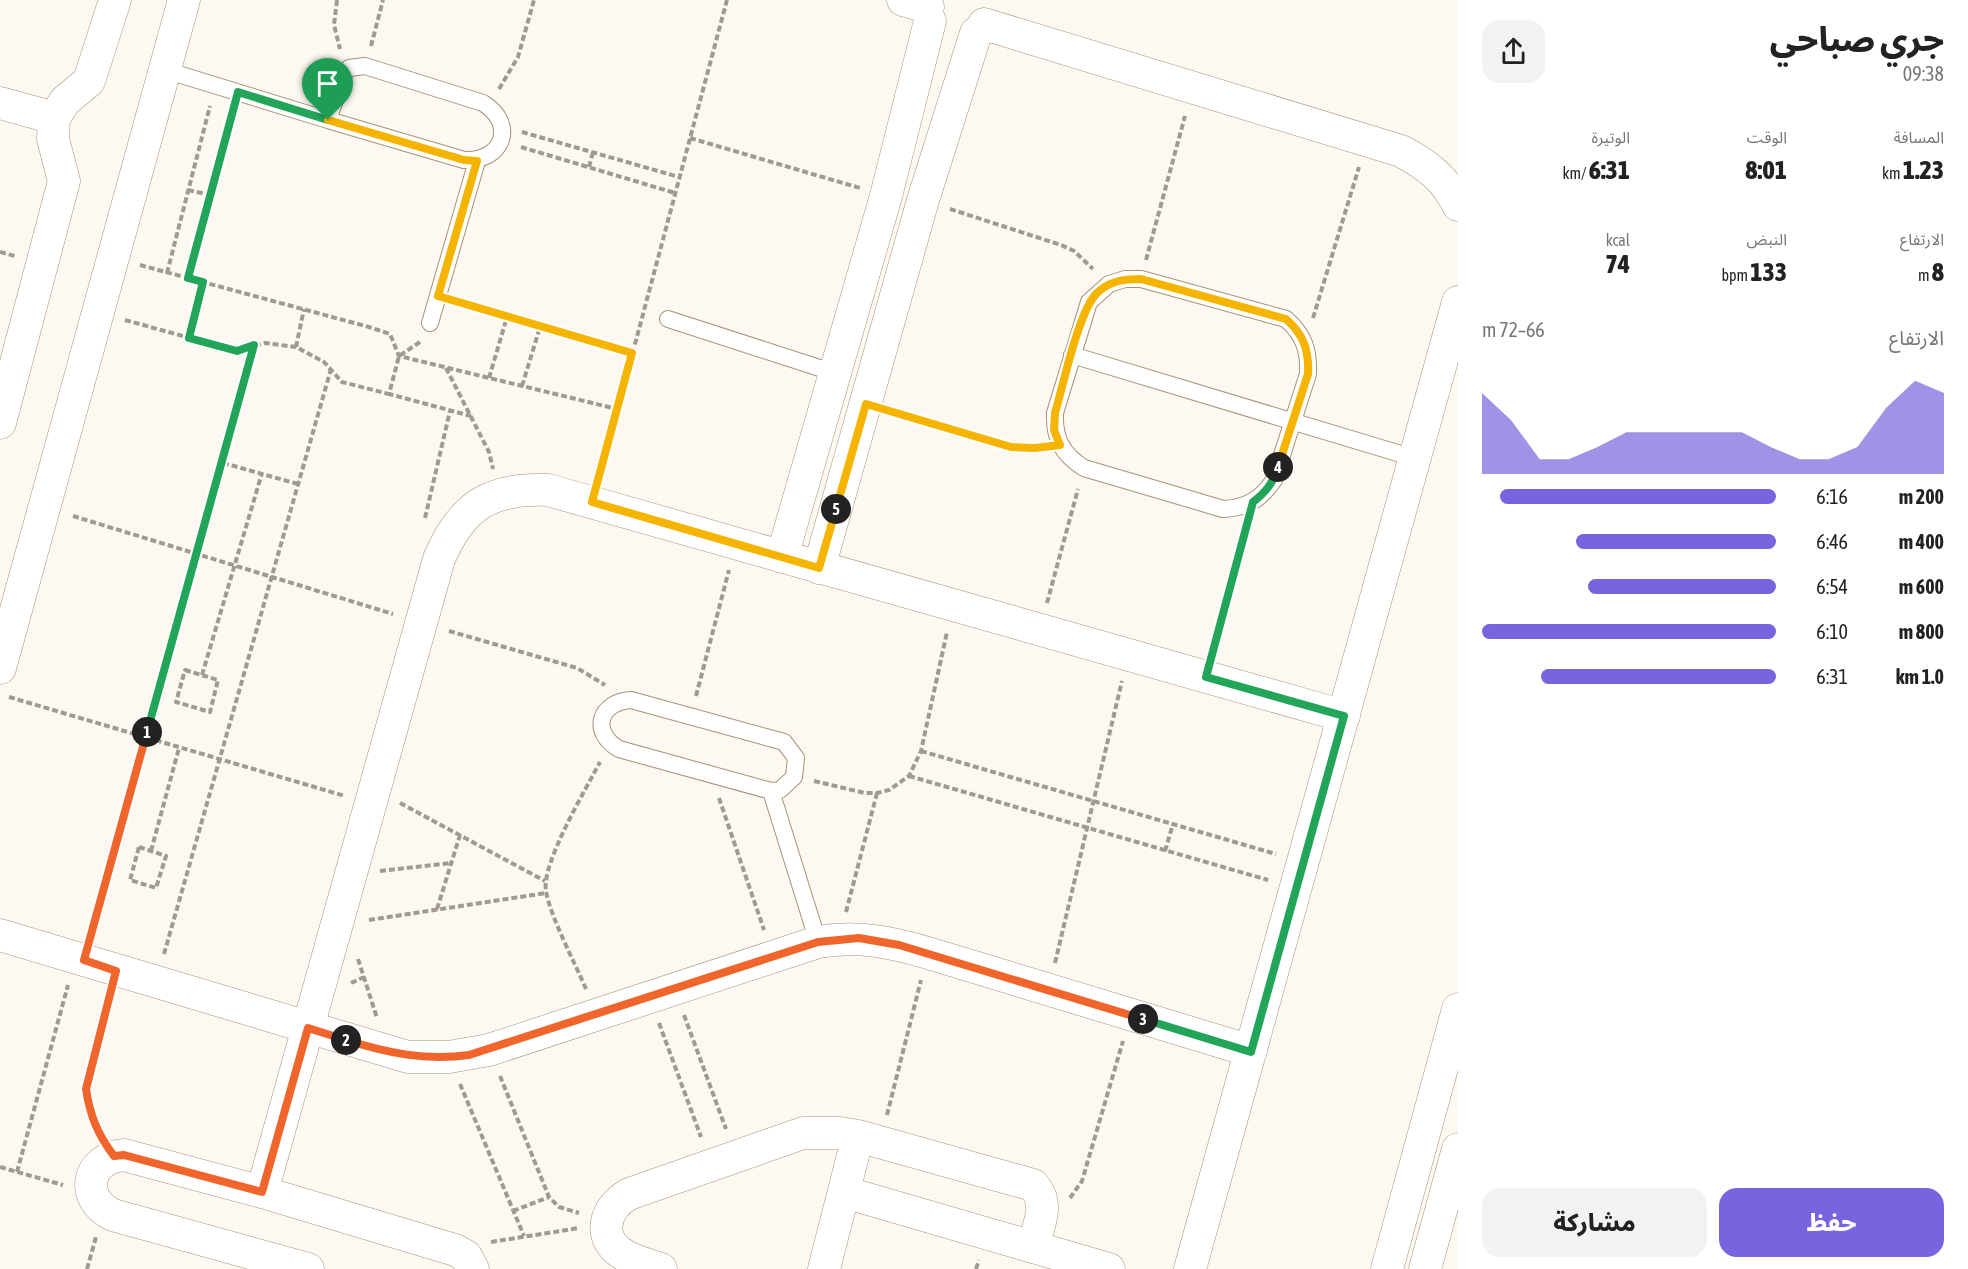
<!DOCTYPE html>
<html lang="ar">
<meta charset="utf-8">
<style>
:root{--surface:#fff;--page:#f2f2f2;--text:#222;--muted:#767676;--accent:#7764de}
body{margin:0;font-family:"Asap Condensed","Noto Sans Arabic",sans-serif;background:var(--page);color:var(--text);direction:rtl;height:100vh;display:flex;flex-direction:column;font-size:22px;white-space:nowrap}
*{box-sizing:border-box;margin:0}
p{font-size:20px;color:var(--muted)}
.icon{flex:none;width:33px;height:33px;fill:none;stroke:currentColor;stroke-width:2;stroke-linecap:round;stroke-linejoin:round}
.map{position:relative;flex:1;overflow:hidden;direction:ltr}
.panel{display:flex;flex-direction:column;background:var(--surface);width:510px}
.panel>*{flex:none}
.pin{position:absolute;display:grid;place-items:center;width:51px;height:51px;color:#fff;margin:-62px -26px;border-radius:50% 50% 50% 0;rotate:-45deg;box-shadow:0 0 6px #0007}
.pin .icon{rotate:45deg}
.km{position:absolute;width:30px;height:30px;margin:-15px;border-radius:50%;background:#222;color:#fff;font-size:16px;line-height:30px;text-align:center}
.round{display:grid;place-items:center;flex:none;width:63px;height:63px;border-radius:18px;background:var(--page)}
.headline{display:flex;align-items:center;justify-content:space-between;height:102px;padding:0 24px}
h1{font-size:33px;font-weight:800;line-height:45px}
.figures{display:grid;grid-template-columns:repeat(3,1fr);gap:9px;height:102px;padding:6px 24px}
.figures div{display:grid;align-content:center}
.figures b{font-size:26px;font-weight:800}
.figures small{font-size:16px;font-weight:400}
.figures p{font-size:16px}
.chart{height:168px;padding:12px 24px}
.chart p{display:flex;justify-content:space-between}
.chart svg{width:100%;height:108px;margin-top:6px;fill:var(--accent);opacity:.7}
.action{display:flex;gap:12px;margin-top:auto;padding:12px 24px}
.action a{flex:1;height:69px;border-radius:18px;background:var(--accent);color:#fff;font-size:24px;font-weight:800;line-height:69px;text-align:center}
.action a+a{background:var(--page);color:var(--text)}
ul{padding:0 24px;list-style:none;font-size:20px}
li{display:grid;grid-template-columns:96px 72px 1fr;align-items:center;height:45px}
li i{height:15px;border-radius:8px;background:var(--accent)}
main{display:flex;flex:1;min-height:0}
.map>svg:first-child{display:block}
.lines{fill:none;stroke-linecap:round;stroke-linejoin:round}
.lane-casing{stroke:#a79274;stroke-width:18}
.street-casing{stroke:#a79274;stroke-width:33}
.path{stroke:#a09a91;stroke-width:4;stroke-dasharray:6 3;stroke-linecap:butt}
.lane{stroke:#fff;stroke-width:16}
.street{stroke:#fff;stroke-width:32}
.split-1-casing{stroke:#fff;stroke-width:12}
.split-2-casing{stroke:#fff;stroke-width:12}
.split-3-casing{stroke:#fff;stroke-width:12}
.split-4-casing{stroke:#fff;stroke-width:12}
.split-5-casing{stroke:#fff;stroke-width:12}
.split-6-casing{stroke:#fff;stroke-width:12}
.split-1{stroke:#22a559;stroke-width:8}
.split-2{stroke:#f0652b;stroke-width:8}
.split-3{stroke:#f0652b;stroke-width:8}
.split-4{stroke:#22a559;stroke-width:8}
.split-5{stroke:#f5b400;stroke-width:8}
.split-6{stroke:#f5b400;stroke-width:8}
</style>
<main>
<section class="panel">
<div class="headline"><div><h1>جري صباحي</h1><p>09:38</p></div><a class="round"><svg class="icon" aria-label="share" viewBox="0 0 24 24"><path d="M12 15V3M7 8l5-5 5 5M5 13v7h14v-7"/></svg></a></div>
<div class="figures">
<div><p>المسافة</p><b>1.23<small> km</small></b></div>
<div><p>الوقت</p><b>8:01</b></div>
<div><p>الوتيرة</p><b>6:31<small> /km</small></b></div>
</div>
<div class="figures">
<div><p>الارتفاع</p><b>8<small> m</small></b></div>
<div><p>النبض</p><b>133<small> bpm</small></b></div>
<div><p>kcal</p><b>74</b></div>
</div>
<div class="chart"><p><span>الارتفاع</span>66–72 m</p>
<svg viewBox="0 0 160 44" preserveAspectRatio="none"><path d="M0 44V11L10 22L20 38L30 38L40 33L50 27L60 27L70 27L80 27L90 27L100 33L110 38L120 38L130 33L140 17L150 6L160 11V44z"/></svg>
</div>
<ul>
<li><b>200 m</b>6:16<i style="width:94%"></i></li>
<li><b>400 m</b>6:46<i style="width:68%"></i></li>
<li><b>600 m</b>6:54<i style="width:64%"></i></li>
<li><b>800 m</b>6:10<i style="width:100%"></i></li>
<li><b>1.0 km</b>6:31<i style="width:80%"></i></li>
</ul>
<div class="action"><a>حفظ</a><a>مشاركة</a></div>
</section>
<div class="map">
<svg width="1458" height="1269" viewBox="0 0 1458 1269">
<rect width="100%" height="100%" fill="#fdf9f2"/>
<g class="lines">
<g class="lane-casing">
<path id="lane" d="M165,70L328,120L344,74L349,68L365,66L483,103C517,124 503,162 464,160L328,120
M1125,279H1141L1286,319C1304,335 1309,350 1308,374L1274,480C1261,499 1247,508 1223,509L1084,468C1062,454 1054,439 1055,413L1089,302L1109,284Z
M668,319L835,373
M430,323L477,161
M1072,355L1414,458
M631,700L784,742L796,758L794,777L780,790L771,791L619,749C590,732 599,702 631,700Z
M771,791L818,942"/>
</g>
<g class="street-casing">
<path id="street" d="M903,0L928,7
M984,24L1401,151C1426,164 1446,179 1458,205
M0,103L54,118
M0,423L64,181L53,139L54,118L65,101L89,81L115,0
M782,557L886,196L930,21
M819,568L923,200L976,33
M0,668L184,0
M0,935L408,1057H449L489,1050L818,942C858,935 890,942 928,953L1251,1051
M262,1192L439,559C462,505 490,488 548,490L1344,716
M844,1192L1109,1269
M308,1269L113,1215C79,1199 86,1158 124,1155L262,1192L455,1250L466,1256L473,1269
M661,1269C650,1265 636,1262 626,1256C596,1240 603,1209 629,1194L803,1133H840L858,1136L1033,1185C1050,1203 1039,1225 1033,1246
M824,1269L858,1136
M1190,1269L1458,302
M1387,1269L1458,1009
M1425,1269L1458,1149"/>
</g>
<path class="path" d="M337,0L334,25L340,49
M371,46L383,0
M499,89L518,57L534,0
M522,132L679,177
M690,138L860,188
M521,147L675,193
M589,167L593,152
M188,190L210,195
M950,209L1061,245L1074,251L1093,269
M0,252L15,256
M1146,260L1185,116
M140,265L369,327L390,334L399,356L617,409
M167,273L210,106
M188,278L232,113
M459,302L632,353
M1313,318L1359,167
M125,320L237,351L265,343L296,347L324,362L342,382L389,394
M189,338L203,282
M420,342L399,356L389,394L471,416
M296,347L304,309
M446,368L489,452L493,469
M489,378L507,317
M522,386L540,327
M892,412L1011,447L1039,448
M223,463L298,484
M600,475L727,0
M73,516L393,614
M425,518L450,411
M1047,603L1078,489
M449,631L577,668L605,685
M1214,649L1247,526
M185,670L218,680L210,712L176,702Z
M202,675L262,473
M696,696L729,570
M9,697L345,796
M921,751L1276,854
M909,776L1268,880
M814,781L865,793H877L889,790L909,776L921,751L947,632
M719,798L764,930
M400,803L545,881
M139,847L166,856L156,888L130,880Z
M151,851L179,748
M1165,851L1173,824
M380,871L451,863
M437,909L460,835
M846,912L877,793
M369,920L546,893
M91,934L254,345
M164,954L331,369
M358,959L377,1018
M1055,963L1122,681
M351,983L364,977
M586,989C575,963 550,916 546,891C541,864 586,789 600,762
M684,1015L726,1129
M659,1023L701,1137
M500,1076L549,1197L559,1207L579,1213
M460,1084L524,1236
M887,1115L921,980
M98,1132C76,1089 99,1041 109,998
M0,1167L63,1185
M17,1172L68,985
M1070,1198L1082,1181L1123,1041
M513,1211L549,1197
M491,1242L579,1228
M87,1269L96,1237
M976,1269L979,1260"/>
<use href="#lane" class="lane"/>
<use href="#street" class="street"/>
</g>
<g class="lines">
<g class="split-1-casing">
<path id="split-1" d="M147,732L254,345L237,351L189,338L203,282L188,278L238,92L328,120"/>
</g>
<g class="split-2-casing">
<path id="split-2" d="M147,732L84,960L116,971L86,1089C90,1116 98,1135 114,1156L124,1155L262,1192L308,1028L346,1040"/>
</g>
<g class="split-3-casing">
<path id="split-3" d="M346,1040C388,1053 425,1061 469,1055L818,942L859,938L899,945L1143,1019"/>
</g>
<g class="split-4-casing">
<path id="split-4" d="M1143,1019L1251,1052L1344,716L1206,677L1253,502C1266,492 1273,483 1278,467"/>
</g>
<g class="split-5-casing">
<path id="split-5" d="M836,509L866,404L1011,447L1035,448L1060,445L1054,430L1055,413C1063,386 1079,310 1097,293C1109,281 1124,279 1141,279L1286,319C1304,335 1309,350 1308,374L1278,467"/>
</g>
<g class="split-6-casing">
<path id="split-6" d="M328,120L464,160L477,161L438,296L632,353L592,502L819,568L836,509"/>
</g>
<use href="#split-1" class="split-1"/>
<use href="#split-2" class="split-2"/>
<use href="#split-3" class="split-3"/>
<use href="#split-4" class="split-4"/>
<use href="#split-5" class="split-5"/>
<use href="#split-6" class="split-6"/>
</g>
</svg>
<div class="pin" style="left:328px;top:120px;background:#1e9e55"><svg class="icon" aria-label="arrive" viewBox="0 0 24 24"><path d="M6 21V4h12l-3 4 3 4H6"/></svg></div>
<b class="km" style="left:147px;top:732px">1</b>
<b class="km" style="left:346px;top:1040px">2</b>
<b class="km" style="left:1143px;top:1019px">3</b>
<b class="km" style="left:1278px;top:467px">4</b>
<b class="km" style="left:836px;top:509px">5</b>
</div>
</main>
